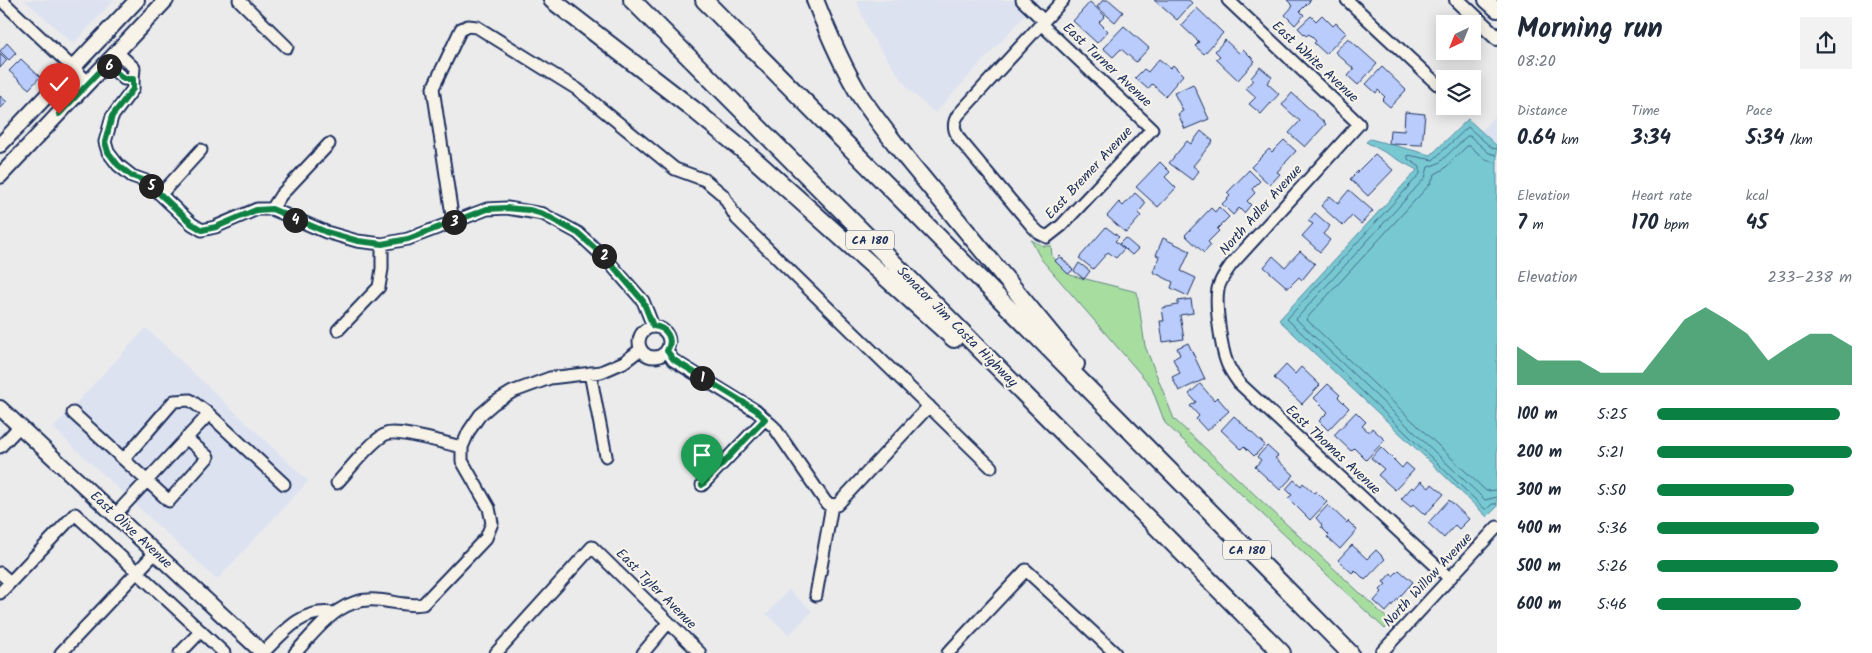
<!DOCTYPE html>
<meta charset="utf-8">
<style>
:root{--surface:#fff;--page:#f2f2f3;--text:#1f2937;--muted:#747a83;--accent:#0b8043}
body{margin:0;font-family:Kalam,sans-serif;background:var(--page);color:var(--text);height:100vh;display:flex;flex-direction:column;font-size:19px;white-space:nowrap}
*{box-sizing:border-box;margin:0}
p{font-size:16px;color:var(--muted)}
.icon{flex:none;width:28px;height:28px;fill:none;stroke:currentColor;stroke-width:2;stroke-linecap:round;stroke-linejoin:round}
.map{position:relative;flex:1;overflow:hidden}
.drawer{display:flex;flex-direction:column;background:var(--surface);width:375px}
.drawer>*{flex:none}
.needle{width:32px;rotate:223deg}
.tools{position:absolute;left:1436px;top:15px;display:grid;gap:10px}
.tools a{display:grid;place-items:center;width:45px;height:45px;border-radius:0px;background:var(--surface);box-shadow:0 2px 12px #0003;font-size:25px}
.pin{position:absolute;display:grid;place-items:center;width:42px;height:42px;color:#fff;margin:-51px -21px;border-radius:50% 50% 50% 0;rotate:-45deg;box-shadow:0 0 5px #0007}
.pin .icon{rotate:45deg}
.km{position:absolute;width:25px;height:25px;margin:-12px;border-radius:50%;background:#222;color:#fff;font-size:14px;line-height:25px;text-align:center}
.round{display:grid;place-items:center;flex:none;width:52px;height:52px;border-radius:0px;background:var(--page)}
.summary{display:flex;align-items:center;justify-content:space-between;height:85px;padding:0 20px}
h1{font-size:28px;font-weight:700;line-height:38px}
.stats{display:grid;grid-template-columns:repeat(3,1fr);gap:8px;height:85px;padding:5px 20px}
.stats div{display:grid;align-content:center}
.stats b{font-size:21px;font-weight:700}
.stats small{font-size:14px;font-weight:400}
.stats p{font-size:14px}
.chart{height:140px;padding:10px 20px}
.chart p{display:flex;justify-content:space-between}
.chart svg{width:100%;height:90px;margin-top:5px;fill:var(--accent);opacity:.7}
ul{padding:0 20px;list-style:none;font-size:16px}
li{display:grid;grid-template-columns:80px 60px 1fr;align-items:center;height:38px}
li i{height:12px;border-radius:6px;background:var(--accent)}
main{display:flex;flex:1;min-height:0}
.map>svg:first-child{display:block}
.built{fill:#dce2f0}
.green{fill:#a8dda0;stroke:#62867f}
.water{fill:#78c8d2;stroke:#538ba4}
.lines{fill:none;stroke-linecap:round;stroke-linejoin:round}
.shore{stroke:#406c8c;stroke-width:1}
.building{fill:#b9ccfb;stroke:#1b2f5e}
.minor-casing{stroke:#1b2f5e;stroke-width:15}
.major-casing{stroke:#1b2f5e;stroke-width:18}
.highway-casing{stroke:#1b2f5e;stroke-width:20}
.minor{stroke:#f7f3e8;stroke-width:11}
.major{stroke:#f7f3e8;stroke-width:14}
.highway{stroke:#f7f3e8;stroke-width:16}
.route-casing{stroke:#fff;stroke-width:10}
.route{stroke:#0b8043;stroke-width:6}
.labels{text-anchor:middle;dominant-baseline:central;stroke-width:4.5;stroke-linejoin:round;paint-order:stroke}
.shield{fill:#f7f3e8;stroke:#5d6a87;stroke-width:1}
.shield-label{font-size:12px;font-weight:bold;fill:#1b2f5e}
.street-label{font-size:14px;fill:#1b2f5e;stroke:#f7f3e8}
</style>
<main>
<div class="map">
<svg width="1497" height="653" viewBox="0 0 1497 653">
<rect width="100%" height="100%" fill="#ebebec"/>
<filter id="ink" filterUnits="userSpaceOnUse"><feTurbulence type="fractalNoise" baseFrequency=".02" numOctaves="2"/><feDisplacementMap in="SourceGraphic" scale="10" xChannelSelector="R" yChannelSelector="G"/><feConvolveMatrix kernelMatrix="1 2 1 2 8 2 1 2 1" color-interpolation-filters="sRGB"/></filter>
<g filter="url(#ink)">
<path class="built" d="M25,0H114L73,44Z
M856,0H1039L935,113L909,90L870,34Z
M1497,113V146L1481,131Z
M146,328L308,481L217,580L53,428Z
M789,590L812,611L789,635L767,614Z"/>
<path class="green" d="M1031,240L1043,246H1051L1052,256L1070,275L1137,292L1145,346L1174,419L1391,622L1385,629L1165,423L1151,386L1041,259Z"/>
<path class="water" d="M1468,119L1497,146V507L1487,517L1424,456L1279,320L1417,170L1366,142L1370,139L1431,155Z"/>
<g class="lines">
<path class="shore" d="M1497,149L1492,148L1468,127L1433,160L1408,155V159L1420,167V174L1287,319L1485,509H1487L1492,504H1497
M1497,155L1489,153L1470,136H1467L1439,163L1428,167L1425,178L1296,319L1485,500L1497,497
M1497,163L1486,160L1470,146H1467L1444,169L1435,174L1430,184L1306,319L1486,491L1497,490"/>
</g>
<path class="building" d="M1103,0H1109L1123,12L1115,22L1097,7Z
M1154,0H1189L1192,3L1177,20Z
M1287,0H1311L1300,11L1304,15L1295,25L1285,15L1293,6Z
M1090,2L1105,16L1099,22L1108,31L1097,43L1073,21Z
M1197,8L1223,33L1204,54L1195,46L1199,42L1181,25Z
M1322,15L1333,26L1336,23L1346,33L1326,54L1314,43L1316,41L1309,34L1306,36L1298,28L1311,16L1316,21Z
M1124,26L1149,48L1136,62L1121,49L1113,57L1103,48Z
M1348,38L1377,64L1358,85L1348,76L1354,69L1335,52Z
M1225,40L1239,53L1243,49L1255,61L1238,80L1216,59L1220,56L1215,51Z
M7,43L16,53L9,60L0,51Z
M0,53L7,60L0,68Z
M21,59L40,77L29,89L9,71Z
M1159,59L1170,68L1173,65L1183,75L1165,96L1152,84L1148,89L1135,78L1144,69L1148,72Z
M1260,67L1272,77L1267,83L1279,94L1261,114L1249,104L1256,97L1246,88L1253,80L1251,78Z
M1382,67L1406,90L1390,107L1382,100L1385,97L1378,90L1376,93L1366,84Z
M1193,84L1209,119L1185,129L1178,114L1183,111L1174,93Z
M1292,93L1326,124L1305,147L1289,133L1300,121L1282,105Z
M0,96L7,102L0,109Z
M1405,112L1425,114L1422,145L1389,144L1390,130L1404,131Z
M1201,131L1213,141L1193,166L1199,171L1192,180L1169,163L1187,141L1191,144Z
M1284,140L1296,151L1277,172L1280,174L1270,185L1251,167L1269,149L1272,152Z
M1375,154L1393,170L1368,196L1350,179Z
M1160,162L1170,172L1165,177L1176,188L1158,207L1136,187Z
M1249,170L1260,181L1252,189L1255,193L1247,201L1251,205L1244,213L1239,208L1233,215L1222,204L1230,196L1227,193Z
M1349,190L1373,211L1361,224L1352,216L1343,226L1321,206L1330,196L1338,203Z
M1135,193L1146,203L1138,213L1141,216L1126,233L1107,216L1119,202L1123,206Z
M1219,207L1229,217L1217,229L1219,231L1208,242L1211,245L1204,253L1185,235L1211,208L1215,212Z
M1315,213L1330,226L1323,234L1330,240L1320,252L1302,236L1313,224L1308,221Z
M1106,227L1119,237L1115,241L1124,249L1116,258L1108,252L1093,269L1079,258Z
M1125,238L1138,249L1132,255L1119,244Z
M1163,238L1190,251L1181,271L1196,278L1188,296L1171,288L1173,282L1153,272L1160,257L1156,255Z
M1300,251L1315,264L1302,280L1299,277L1288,288L1264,267L1273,256L1285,267Z
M1060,256L1073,270L1068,274L1055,261Z
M1079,263L1090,271L1084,279L1074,271Z
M1191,299L1193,313L1180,315L1184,339L1163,342L1160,321H1164L1162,308L1178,305V301Z
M1188,343L1205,379L1179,391L1172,377L1180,373L1173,359L1180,355L1177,348Z
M1286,365L1295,374L1301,367L1320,385L1302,404L1274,378Z
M1200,384L1214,400L1217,397L1229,411L1207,431L1196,419L1199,416L1190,406L1196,402L1189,394Z
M1328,384L1340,395L1338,397L1349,408L1328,430L1319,421L1328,412L1314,398Z
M1356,412L1366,422L1362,426L1369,432L1372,428L1385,440L1366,460L1354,448L1351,451L1334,435Z
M1234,416L1265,445L1254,456L1244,446L1241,449L1221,430Z
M1267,446L1278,456L1275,458L1294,475L1280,490L1255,467L1261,460L1257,457Z
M1381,447L1402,468L1406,463L1414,470L1395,490L1378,475L1384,469L1371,458Z
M1294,480L1301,486L1303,483L1314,493L1316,491L1327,502L1310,520L1288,498L1292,495L1286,489Z
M1421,481L1429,488L1432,484L1444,494L1425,515L1413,504L1411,507L1401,499L1412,487L1414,489Z
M1449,500L1469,519L1459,529L1455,525L1444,538L1428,523Z
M1328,505L1347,523L1348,521L1357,530L1340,549L1327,537L1329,535L1321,527L1322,525L1316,518Z
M1352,545L1367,559L1376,550L1385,559L1365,580L1355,570L1352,573L1338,560Z
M1399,570L1413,582L1386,612L1374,601L1382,592L1380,590L1386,584L1383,582L1391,573L1393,576Z"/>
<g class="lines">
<g class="minor-casing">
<path id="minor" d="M1,0L89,83
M239,0L287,47
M1022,0L1044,21
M1228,0L1359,124L1231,265C1226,272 1220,280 1218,289C1215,305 1221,348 1227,363C1230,371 1235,377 1239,383L1449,578
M1347,0L1437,84
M1041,24L1152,129L1061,226L1047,237L1039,233L1032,226L960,140C954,131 952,124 958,115L1063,0
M107,64L124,79H133L134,68L117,52
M133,79V89L112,117L105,142L108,152L118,165L132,176L146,181L192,224L202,230L215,227L257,209H272L326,232L357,241L382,244L408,239L453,222L433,88L461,29L468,26L477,27L577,89L675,169L705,180L723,195L737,219L991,467
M161,194L201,150
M272,209L281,195L329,144
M453,222L487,209L507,208L543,214L578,233L607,260L643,301L653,326
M639 342a15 15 0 1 1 30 0a15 15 0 1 1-30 0Z
M338,330L379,287L382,269V244
M667,351L673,360L756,411L774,427L827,504L837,505L929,406
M590,373L606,456
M73,413L169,501L208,457L186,438
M209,414L284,484
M0,447L20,426
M337,483C349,470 371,441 386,434C397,429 448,444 462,447
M702,485L765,419
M115,515L209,414L190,400L174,401L124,459
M0,573L10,582
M0,593L75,514L224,653
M816,595L832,505
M61,653L155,553
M180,653L201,631
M263,653C284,632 301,609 333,613
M295,653C318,629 340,596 377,600C393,601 407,607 423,604L486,538L492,523L489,508L462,461V447L469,431L480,415L494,403L512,392L550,378L601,372L624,362L641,349
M496,653L592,547L700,653
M643,653L668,623
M948,653L1026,570L1115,653
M1381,653L1497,527"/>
</g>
<g class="major-casing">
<path id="major" d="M1457,0L1497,38
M1486,0L1497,10
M0,145L137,0
M0,176L166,0
M0,408L263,653"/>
</g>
<g class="highway-casing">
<path id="highway" d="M552,0L693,109L755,160L954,339
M632,0L1282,653
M704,0L1350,653
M815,0C828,33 842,66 861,97C875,118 891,138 907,159L1076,364"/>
</g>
<use href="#minor" class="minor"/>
<use href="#major" class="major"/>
<use href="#highway" class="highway"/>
</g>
</g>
<g class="lines" filter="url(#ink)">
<g class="route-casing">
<path id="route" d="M59,114L107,64L124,79H133V89L112,116L105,142L108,152L118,165L132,176L146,181L192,224L202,230L216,227L256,210L272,209L326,232L358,241L382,244L408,239L487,209L506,208L529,210L543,214L578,233L608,260L643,301L653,326C667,327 674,339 667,351L674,360L756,410L765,419L702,485"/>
</g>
<use href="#route" class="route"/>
</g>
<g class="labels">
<g class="shield">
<rect x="846" y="230.5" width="48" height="19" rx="4"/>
<rect x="1223" y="540.5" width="48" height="19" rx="4"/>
</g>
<g class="shield-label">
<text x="870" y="240">CA 180</text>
<text x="1247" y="550">CA 180</text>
</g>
<g class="street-label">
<text transform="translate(1315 62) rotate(43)">East White Avenue</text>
<text transform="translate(1107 65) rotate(43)">East Turner Avenue</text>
<text transform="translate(1089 173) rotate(-47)">East Bremer Avenue</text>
<text transform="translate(1261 210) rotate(-48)">North Adler Avenue</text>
<text transform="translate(957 327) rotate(45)">Senator Jim Costa Highway</text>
<text transform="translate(1333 450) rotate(43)">East Thomas Avenue</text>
<text transform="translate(131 530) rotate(43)">East Olive Avenue</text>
<text transform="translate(1428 580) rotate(-47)">North Willow Avenue</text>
<text transform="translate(656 589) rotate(45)">East Tyler Avenue</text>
</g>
</g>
</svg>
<div class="tools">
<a><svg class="needle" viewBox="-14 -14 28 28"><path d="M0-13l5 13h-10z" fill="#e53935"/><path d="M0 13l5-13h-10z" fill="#747a83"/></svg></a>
<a><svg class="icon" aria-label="layers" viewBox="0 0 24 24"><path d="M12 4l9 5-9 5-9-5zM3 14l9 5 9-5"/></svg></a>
</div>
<div class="pin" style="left:702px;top:485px;background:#1e9e55"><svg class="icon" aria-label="arrive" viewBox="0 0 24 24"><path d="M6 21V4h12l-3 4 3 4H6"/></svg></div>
<div class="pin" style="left:59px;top:114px;background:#d93025"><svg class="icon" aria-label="check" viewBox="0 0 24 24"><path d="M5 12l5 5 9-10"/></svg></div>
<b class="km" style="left:702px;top:378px">1</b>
<b class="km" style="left:604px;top:256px">2</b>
<b class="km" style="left:454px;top:222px">3</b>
<b class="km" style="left:295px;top:220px">4</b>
<b class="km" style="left:151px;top:186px">5</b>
<b class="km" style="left:109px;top:66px">6</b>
</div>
<section class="drawer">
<div class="summary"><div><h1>Morning run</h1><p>08:20</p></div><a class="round"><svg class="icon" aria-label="share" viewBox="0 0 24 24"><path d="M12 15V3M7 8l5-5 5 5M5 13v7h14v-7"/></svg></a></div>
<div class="stats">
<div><p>Distance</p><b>0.64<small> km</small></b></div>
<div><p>Time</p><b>3:34</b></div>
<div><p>Pace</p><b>5:34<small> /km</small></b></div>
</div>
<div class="stats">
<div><p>Elevation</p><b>7<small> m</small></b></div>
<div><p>Heart rate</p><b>170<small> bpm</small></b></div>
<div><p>kcal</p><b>45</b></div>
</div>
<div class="chart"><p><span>Elevation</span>233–238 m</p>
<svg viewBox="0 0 160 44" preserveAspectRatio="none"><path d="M0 44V25L10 32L20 32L30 32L40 38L50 38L60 38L70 25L80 12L90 6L100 12L110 19L120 32L130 25L140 19L150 19L160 25V44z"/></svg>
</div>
<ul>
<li><b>100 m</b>5:25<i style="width:94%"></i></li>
<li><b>200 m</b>5:21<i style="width:100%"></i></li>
<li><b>300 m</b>5:50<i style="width:70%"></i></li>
<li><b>400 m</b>5:36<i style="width:83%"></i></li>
<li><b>500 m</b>5:26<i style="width:93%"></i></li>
<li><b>600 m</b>5:46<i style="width:74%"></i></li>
</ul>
</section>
</main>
